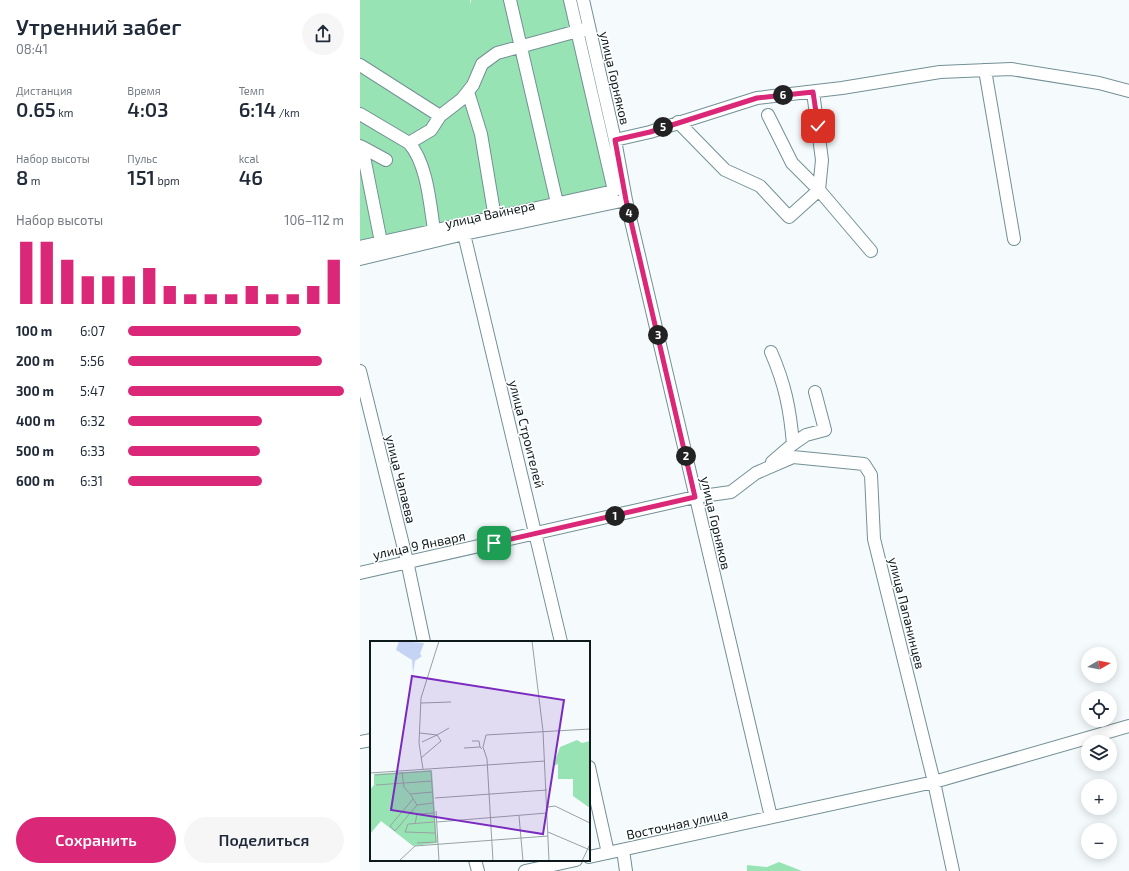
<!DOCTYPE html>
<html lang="ru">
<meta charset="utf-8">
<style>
:root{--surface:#fff;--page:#f6f6f7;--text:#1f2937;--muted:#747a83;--accent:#db2777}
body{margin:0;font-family:"Exo 2",sans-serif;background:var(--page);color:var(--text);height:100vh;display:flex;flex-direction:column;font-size:15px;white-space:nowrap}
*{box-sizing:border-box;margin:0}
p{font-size:13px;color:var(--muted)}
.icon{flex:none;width:22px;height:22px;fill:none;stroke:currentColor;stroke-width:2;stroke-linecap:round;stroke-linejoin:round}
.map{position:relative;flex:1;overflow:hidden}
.panel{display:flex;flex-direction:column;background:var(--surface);width:360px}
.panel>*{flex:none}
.needle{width:26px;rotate:81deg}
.buttons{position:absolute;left:721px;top:647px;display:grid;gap:8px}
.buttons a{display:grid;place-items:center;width:36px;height:36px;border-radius:50%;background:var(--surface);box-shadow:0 2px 10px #0003;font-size:20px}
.pin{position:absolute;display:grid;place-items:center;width:34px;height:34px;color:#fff;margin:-17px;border-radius:8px;box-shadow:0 2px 6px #0006}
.km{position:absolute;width:20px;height:20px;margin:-10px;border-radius:50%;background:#222;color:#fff;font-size:11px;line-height:20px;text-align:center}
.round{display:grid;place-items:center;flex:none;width:42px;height:42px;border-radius:21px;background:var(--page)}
.headline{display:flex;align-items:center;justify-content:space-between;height:68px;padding:0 16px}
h1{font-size:22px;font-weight:600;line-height:30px}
.metrics{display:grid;grid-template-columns:repeat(3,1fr);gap:6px;height:68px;padding:4px 16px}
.metrics div{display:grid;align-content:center}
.metrics b{font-size:20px;font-weight:600}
.metrics small{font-size:11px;font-weight:400}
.metrics p{font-size:11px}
.chart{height:112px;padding:8px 16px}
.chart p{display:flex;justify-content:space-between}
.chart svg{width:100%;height:72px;margin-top:4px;stroke:var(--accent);stroke-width:6}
.action{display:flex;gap:8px;margin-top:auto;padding:8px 16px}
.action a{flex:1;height:46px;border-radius:24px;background:var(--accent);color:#fff;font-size:16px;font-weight:600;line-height:46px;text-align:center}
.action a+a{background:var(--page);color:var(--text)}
ul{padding:0 16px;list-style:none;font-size:13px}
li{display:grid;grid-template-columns:64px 48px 1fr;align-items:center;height:30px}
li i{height:10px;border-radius:5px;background:var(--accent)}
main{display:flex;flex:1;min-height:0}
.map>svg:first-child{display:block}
.green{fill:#98e3b3}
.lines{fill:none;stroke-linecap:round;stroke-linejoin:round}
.minor-casing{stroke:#739095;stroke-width:14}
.minor{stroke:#fff;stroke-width:12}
.route-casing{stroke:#fff;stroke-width:8}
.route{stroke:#db2777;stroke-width:5}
.labels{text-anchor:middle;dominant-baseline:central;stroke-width:3;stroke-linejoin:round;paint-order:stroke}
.street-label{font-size:13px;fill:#0d191b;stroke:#fff}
.inset-road{fill:none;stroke:#98a1a3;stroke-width:1}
.view{fill:#7b2cbf;fill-opacity:0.15;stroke:#7b2cbf;stroke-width:2}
.inset-edge{fill:none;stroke:#0d191b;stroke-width:2}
</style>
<main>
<section class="panel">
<div class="headline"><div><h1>Утренний забег</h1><p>08:41</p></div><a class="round"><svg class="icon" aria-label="share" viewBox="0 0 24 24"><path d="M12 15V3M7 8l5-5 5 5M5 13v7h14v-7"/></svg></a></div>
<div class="metrics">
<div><p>Дистанция</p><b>0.65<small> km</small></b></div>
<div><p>Время</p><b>4:03</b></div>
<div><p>Темп</p><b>6:14<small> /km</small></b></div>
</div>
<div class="metrics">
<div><p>Набор высоты</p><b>8<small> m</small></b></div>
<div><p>Пульс</p><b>151<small> bpm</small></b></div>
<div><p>kcal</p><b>46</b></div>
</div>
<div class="chart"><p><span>Набор высоты</span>106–112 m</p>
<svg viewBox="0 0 160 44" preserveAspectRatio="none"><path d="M5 44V6M15 44V6M25 44V17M35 44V27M45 44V27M55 44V27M65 44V22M75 44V33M85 44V38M95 44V38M105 44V38M115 44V33M125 44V38M135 44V38M145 44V33M155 44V17"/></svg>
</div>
<ul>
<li><b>100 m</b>6:07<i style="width:80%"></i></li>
<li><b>200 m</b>5:56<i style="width:90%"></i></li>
<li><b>300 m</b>5:47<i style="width:100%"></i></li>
<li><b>400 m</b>6:32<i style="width:62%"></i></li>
<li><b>500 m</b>6:33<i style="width:61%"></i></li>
<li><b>600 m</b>6:31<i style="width:62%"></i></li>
</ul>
<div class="action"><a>Сохранить</a><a>Поделиться</a></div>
</section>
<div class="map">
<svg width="769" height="871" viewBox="0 0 769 871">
<rect width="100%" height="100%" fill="#f5fbfd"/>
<path class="green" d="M0,0H110V4L111,0H215L259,194L0,253Z
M419,862L442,871H387V865L407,867Z"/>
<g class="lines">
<g class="minor-casing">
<path id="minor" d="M150,0L197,203
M223,0L255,140L266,200L411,817
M0,65L80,116
M625,70L654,239
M108,92L121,134L135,218
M453,92L462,160L459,190L511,251
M0,114L49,143L71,130L80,116L102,99L113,85L122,64L137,53L225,29
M318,122L365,170L400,186L429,217L459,190L432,163L408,115
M255,140L290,132L397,98L482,88L580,72L651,69L739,83L769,91
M49,143C67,163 70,204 74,230
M0,146L2,147L21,242
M2,147L26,160
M104,234L201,642
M0,247L254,191L210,0
M0,259L104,234L266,200
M411,352C425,384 430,409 433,444L412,462
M0,371L47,561L64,642
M433,444L446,435L465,430L455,392
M0,573L335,497L371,492L396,473L433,457L504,464L511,475L514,539L574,782L593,871
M0,742L11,740
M229,767L248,853
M263,850L266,871
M229,857L574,782L769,726
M115,860L118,871
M165,871L216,860"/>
</g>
<use href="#minor" class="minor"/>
</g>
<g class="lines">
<g class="route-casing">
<path id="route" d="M134,543L335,497L266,200L255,140L290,132L397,98L453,92L458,126"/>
</g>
<use href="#route" class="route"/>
</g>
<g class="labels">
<g class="street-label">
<text transform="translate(255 78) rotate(77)">улица Горняков</text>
<text transform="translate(130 214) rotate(-12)">улица Вайнера</text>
<text transform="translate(167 434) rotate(76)">улица Строителей</text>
<text transform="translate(41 479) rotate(76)">улица Чапаева</text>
<text transform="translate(356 523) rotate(77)">улица Горняков</text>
<text transform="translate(59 545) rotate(-12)">улица 9 Января</text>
<text transform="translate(547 613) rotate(76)">улица Папанинцев</text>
<text transform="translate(317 824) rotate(-12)">Восточная улица</text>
</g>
</g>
<g transform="translate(10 641)">
<rect width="220" height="220" fill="#f5fbfd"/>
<path d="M207,99L212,102L220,100V167L203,155V138H188V123L183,125L190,106ZM62,129L67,202L43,205L11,180L0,193V149L4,144V133Z" fill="#98e3b3"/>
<path d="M29,0L54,2L50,13L52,15L45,20L43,33L42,19L26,9Z" fill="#c5d3f4"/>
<path class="inset-road" d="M162,0L173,90L179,220M51,62L81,61M50,92L67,94L79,87M102,100H109L110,106M94,107L110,106L112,108M51,117L71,100L67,94L52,101M53,128L49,102L51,57L69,0M32,131L34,146L41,154L47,164L25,190L20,185L43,158M0,132L175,120M5,134L61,130L66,201L47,202M6,144L62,140M40,153L63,151M65,157L177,149M47,164L63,162M178,166L185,165L220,182M66,170L69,220M149,175L153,220M64,181L38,183L35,191L65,192M67,181L177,172M45,183L47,173L64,172M178,191L220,209M29,220L45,205L178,195M123,220L117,118L113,106L116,94L220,88M148,220H186M212,220L220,203"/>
<path class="view" d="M42,35L194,59L173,193L21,169Z"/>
<rect width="220" height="220" class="inset-edge"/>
</g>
</svg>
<div class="buttons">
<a><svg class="needle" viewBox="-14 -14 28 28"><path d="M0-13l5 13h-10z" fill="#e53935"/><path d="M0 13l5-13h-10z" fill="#747a83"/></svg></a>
<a><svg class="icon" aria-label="locate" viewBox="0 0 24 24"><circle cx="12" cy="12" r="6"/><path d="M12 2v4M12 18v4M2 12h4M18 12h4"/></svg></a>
<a><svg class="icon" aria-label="layers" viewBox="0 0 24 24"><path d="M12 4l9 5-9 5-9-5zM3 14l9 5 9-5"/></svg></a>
<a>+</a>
<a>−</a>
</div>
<div class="pin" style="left:134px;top:543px;background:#1e9e55"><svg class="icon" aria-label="arrive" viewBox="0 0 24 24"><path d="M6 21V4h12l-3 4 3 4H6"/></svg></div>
<div class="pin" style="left:458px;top:126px;background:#d93025"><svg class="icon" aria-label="check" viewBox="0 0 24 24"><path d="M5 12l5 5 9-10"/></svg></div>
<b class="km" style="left:255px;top:516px">1</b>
<b class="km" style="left:326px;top:456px">2</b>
<b class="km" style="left:298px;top:335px">3</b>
<b class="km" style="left:269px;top:213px">4</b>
<b class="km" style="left:303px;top:127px">5</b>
<b class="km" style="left:423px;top:95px">6</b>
</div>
</main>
